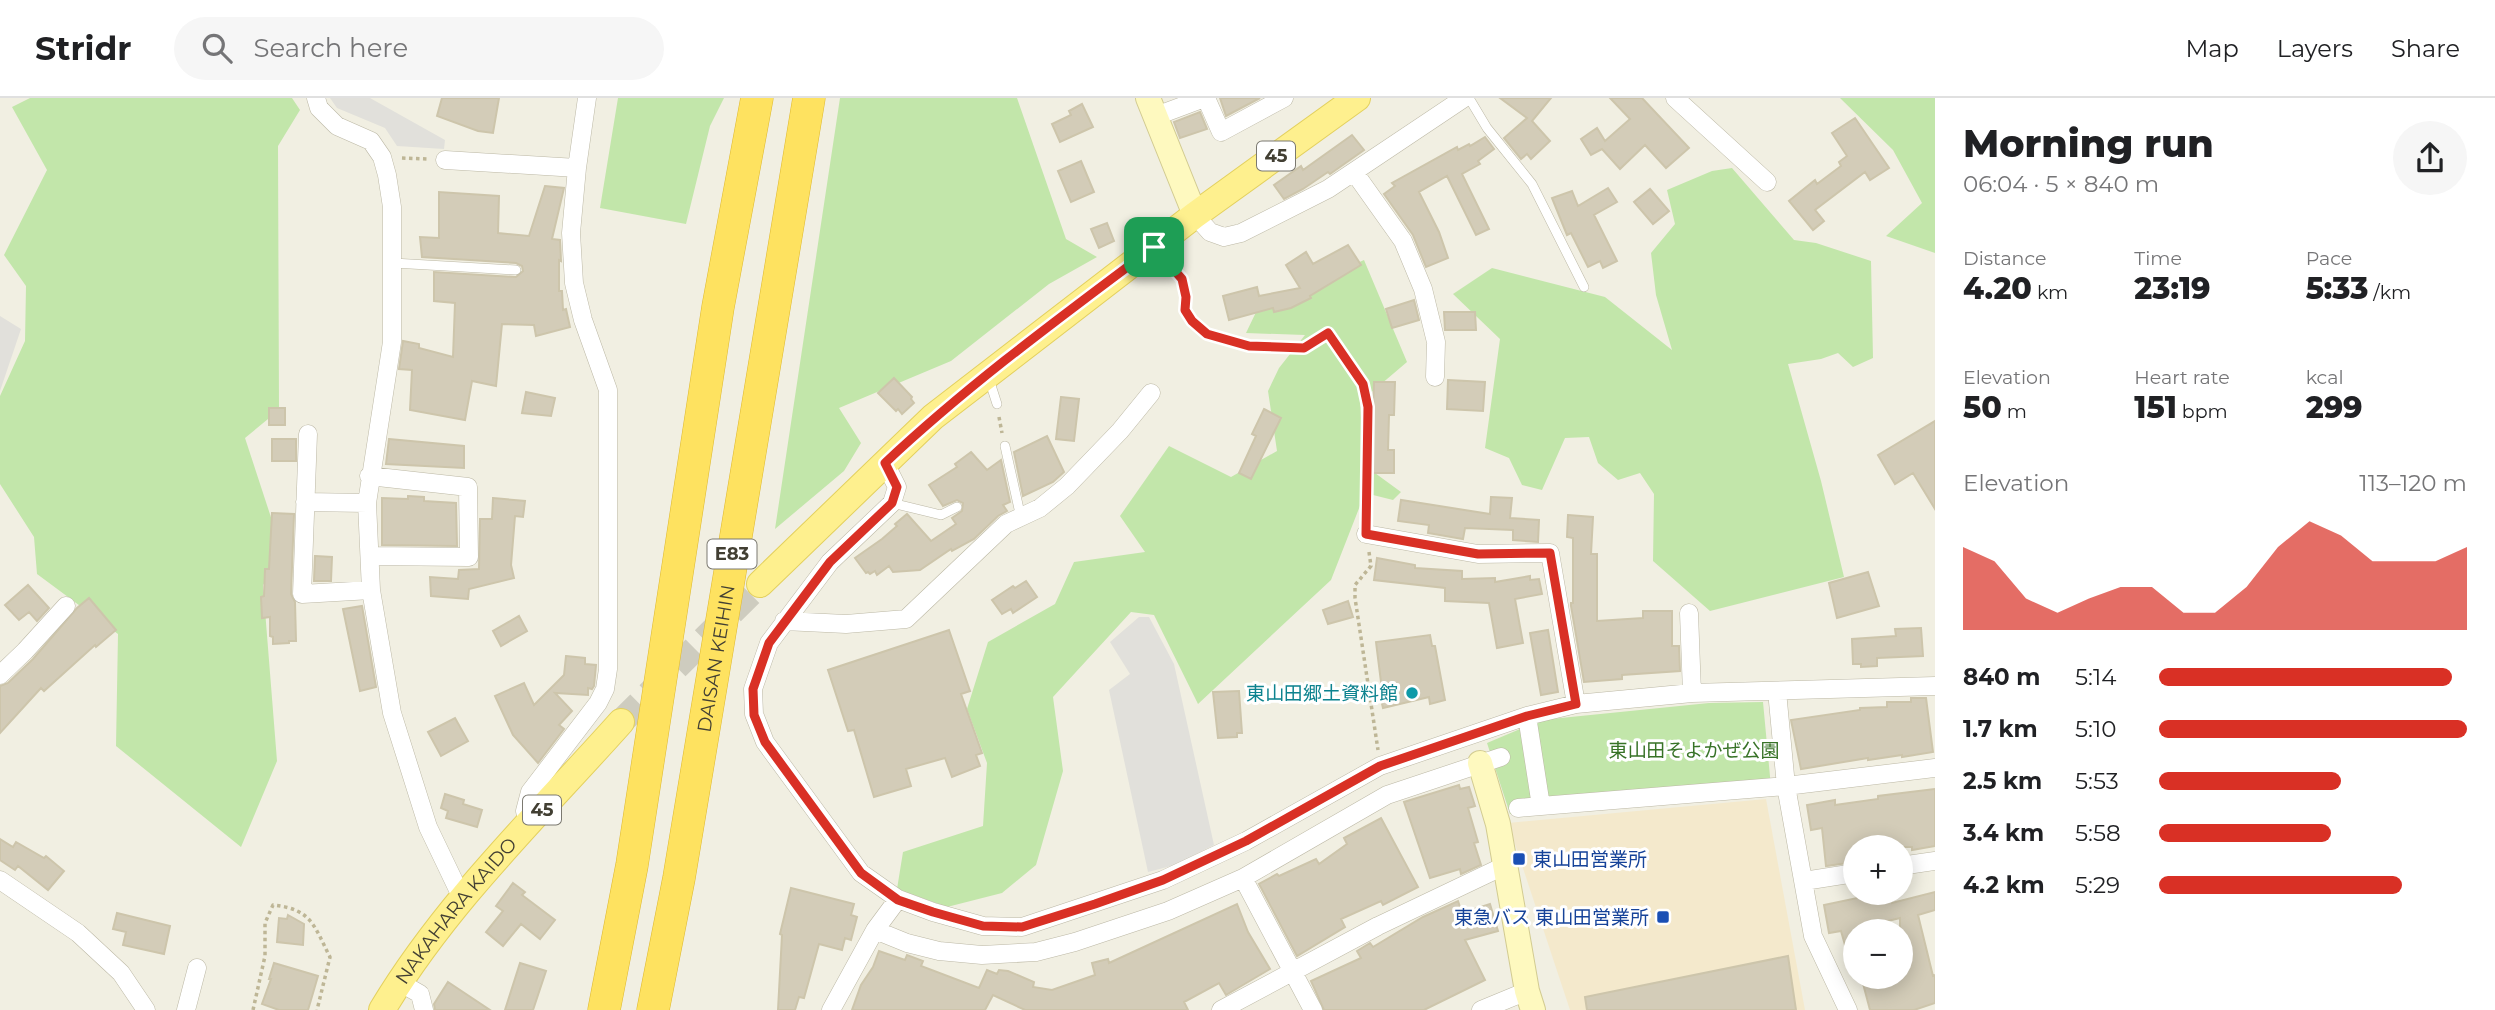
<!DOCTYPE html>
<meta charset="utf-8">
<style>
:root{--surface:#fff;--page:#f6f6f6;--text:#202124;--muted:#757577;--line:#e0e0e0;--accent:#d93025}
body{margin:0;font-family:Montserrat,"Noto Sans JP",sans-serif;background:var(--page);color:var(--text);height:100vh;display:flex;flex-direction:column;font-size:26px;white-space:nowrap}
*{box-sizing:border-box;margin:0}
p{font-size:23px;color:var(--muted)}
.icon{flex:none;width:38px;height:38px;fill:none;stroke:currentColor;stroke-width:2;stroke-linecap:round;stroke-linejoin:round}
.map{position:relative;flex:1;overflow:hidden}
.panel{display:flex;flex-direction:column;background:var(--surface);width:560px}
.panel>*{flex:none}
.tools{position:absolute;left:1843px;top:737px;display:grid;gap:14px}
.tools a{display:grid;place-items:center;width:70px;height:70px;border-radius:50%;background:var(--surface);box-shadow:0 4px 18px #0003;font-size:35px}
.pin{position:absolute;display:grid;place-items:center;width:60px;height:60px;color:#fff;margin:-30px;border-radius:14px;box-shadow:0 4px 10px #0006}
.round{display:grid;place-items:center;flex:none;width:74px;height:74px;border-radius:37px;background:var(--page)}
.headline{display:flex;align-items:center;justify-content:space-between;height:119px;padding:0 28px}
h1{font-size:38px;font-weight:800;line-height:52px}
.metrics{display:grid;grid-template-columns:repeat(3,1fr);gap:10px;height:119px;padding:7px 28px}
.metrics div{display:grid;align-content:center}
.metrics b{font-size:30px;font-weight:800}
.metrics small{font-size:19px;font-weight:400}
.metrics p{font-size:19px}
.chart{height:196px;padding:14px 28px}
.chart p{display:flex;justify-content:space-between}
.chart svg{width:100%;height:126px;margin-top:7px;fill:var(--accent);opacity:.7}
ul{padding:0 28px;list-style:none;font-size:23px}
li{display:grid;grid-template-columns:112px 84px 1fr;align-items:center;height:52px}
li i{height:18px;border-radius:9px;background:var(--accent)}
header{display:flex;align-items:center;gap:42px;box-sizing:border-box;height:98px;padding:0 35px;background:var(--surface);border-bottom:2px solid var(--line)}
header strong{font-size:33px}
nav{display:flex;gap:38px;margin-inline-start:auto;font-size:24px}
.search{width:490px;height:63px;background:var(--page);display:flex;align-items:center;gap:18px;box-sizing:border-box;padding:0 24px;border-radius:38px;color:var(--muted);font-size:26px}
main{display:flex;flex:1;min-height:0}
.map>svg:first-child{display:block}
.commercial{fill:#f4e9cc}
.green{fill:#c2e6aa}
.parking{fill:#e1e0db}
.building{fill:#d3ccb8;stroke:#cdc5ab;stroke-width:2}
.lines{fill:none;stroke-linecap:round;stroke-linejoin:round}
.primary-tunnel{stroke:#ceccbf;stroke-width:26;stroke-dasharray:26 13;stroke-linecap:butt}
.lane-casing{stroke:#bcb8a5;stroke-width:10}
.street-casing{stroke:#bcb8a5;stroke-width:19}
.secondary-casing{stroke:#d2cb91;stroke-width:26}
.primary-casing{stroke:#e3d05e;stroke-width:28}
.highway-casing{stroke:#ddb831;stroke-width:33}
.path{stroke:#beb696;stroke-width:3.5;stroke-dasharray:3.5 3.5;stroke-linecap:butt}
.lane{stroke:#fff;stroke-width:9}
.street{stroke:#fff;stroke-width:18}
.secondary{stroke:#fef9bf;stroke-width:24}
.primary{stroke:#fef08e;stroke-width:26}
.highway{stroke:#fee260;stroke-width:32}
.route-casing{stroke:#fff;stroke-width:14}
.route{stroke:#d93025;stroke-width:9}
.culture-dot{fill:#0f9aa8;stroke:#fff;stroke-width:2.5}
.transit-dot{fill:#1a4fb4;stroke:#fff;stroke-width:2.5}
.labels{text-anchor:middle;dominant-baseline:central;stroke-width:6;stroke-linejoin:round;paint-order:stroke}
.shield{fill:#fff;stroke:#7b7970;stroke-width:2}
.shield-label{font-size:18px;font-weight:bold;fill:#423f33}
.street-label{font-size:19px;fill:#423f33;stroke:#fff}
.culture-label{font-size:19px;fill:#0d838f;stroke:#fff;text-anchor:end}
.park-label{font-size:19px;fill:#387327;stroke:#fff}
.transit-label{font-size:19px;fill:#164399;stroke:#fff;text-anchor:start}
</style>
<header>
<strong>Stridr</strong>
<div class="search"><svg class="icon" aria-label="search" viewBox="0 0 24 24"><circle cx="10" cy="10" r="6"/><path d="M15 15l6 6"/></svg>Search here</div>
<nav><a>Map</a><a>Layers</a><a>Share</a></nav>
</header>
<main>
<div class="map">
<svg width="1935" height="912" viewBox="0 0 1935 912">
<rect width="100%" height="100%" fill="#f1efe2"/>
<path class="commercial" d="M1766,701L1805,912H1570L1508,725Z"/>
<path class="green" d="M30,0H292L300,12L278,48L279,312L245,340L283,456L263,487L277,663L241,749L116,648L118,536L37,476L34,439L0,386V298L25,243L26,188L4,157L47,72L12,9Z
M618,0H724L710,28L686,126L600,110Z
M840,0H1017L1066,141L1097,159L1049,186L951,263L839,310L861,345L844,373L775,431Z
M1840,0H1935V155L1886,138L1922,105L1893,52Z
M1732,70L1794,142L1816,145L1871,163L1873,260L1853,269L1838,255L1821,261L1788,266L1821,383L1844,479L1710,513L1653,463L1654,396L1640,375L1618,382L1598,365L1589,339L1565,340L1542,392L1522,387L1509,360L1485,350L1500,241L1453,196L1492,170L1605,199L1672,252L1656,197L1651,155L1675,126L1667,92L1712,73Z
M1364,162L1407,264L1360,304L1364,367L1401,394L1393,402L1365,395L1331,482L1198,606L1154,517L1131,514L1053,599L1063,673L1036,767L1002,795L947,809L897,791L903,754L983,728L987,665L967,611L988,544L1055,506L1074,464L1145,454L1120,418L1169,348L1231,379L1277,353L1268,293L1279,270L1305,237L1246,235L1258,210Z
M1763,604L1771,689L1764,691L1510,716L1487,645L1541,622L1709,605Z"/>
<path class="parking" d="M330,0H370L445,42L444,51L397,48L385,30L337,10Z
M0,218L21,231L0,293Z
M1139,519H1149L1174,566L1214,747L1175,767L1148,774L1109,592L1130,576L1110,544Z"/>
<path class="building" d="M442,0H499L493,35L478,33L437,18Z
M1220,0H1260L1226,18Z
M1500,0H1551L1532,23L1550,43L1531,61L1527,56L1521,61L1504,40L1527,20Z
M1610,0H1642L1689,50L1666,70L1645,47L1620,71L1602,51L1591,57L1581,41L1597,30L1605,43L1630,21Z
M1082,6L1093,29L1060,44L1052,26L1071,17L1069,13Z
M1200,14L1207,31L1180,40L1174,24Z
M1855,20L1889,70L1870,82L1865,74L1815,112L1824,123L1813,132L1789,103L1815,82L1817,86L1841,68L1839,64L1847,58L1832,35Z
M1352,37L1364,52L1330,76L1328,74L1303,91L1284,101L1274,87L1301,68L1303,72Z
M1485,39L1494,51L1478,63L1480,66L1462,76L1489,131L1476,137L1447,78L1419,94L1439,134L1448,160L1426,169L1413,137L1384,96L1395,88L1392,85L1457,49L1458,52L1469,46L1470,48Z
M1081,63L1094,94L1071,104L1058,73Z
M545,88L564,90L552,141L560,142L561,163L559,162V193H562L563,212L566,211L570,229L536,238L534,227L502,226L496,288L472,283L465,322L410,312L412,272L399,271L403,243L419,246V250L453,259L455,205L434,203V174L516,179L523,173L522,168L516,165L422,159L420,139L439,140V94L499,98L498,135L529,138Z
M1608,90L1617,104L1594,117L1617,163L1603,170L1600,163L1588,169L1571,135L1567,137L1552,100L1572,93L1578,108Z
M1650,91L1669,113L1653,126L1634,104Z
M1107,125L1114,143L1099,150L1091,131Z
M1348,147L1361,167L1310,198L1311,200L1291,210L1274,214L1273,210L1229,222L1223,198L1257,189L1259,198L1300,190L1286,167L1306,154L1313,166Z
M1414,202L1419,222L1392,230L1386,211Z
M1444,214H1475L1476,232H1445Z
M894,280L912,299L911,301L914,305L902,316L898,311L896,313L878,295Z
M1448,282L1485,284L1483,313L1447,311Z
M1374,284H1395L1394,317H1389L1388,352H1394V375H1371Z
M526,294L555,300L551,318L522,315Z
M1061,299L1079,301L1074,343L1056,341Z
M269,310H285V327H269Z
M1264,311L1281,320L1251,381L1239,375L1256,338L1252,336Z
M1935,323V411L1913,375L1895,386L1878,357Z
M1047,338L1064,374L1053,384L1023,398L1014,354Z
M272,341H296V363H272Z
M389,341L464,348V370L386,366Z
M971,354L987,372L1001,362L1010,404L1003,407L1007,413L998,418L974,441L952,453L951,451L920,472L893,474L889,468L877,477L875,473L870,476L868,474L866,475L855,460L882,441L897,428L895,426L907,416L931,443L956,426L952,420L962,413L963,405L957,402L943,408L929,387L957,369L955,366Z
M408,398L424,399V403L456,405L457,448L382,447V400L408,401Z
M1491,399L1512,400L1510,420L1539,422L1538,444L1513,442V432L1465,430L1463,441L1428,435L1429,427L1398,423L1401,402L1490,416Z
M493,400L525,403L523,419L515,418L511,467L514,480L469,491L468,501L431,498L430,479L458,481L459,472L479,471L480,421H492Z
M272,415L294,416L291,496L295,504L296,543H289V545L273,546V539L270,538V519L262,520L261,499L264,498L265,471H269Z
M1568,417L1593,419L1591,456H1597V523L1643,520V513H1672V548H1679L1680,573L1622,577V581L1584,584L1571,508V505H1573V440L1567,439Z
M315,458L332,459L331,483H314Z
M1377,460L1415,467V470L1462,473V481L1495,480V484L1530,478V482L1539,481L1542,496L1515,501L1523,545L1497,550L1489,505L1445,503V490L1374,482Z
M1868,474L1879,508L1837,520L1829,485Z
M1026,483L1037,499L1013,515L1011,511L1002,516L992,502L1013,488L1015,490Z
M28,487L49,510L37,523L29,514L19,522L5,507Z
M89,500L116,532L96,549L95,547L44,593L41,590L0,635V588L8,585L33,561L77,510Z
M1348,503L1353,519L1328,526L1323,512Z
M362,508L376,589L360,593L343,511Z
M519,518L527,533L501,548L493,533Z
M1921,530L1923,558L1877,560V568L1861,569V566H1853L1852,541L1896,538L1895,531Z
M949,532L970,593L961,596L982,655L976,657L980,668L952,679L945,660L906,671L911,688L874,699L854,632L848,633L828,572Z
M1548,532L1558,594L1541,597L1530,535Z
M1430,537L1432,548H1435L1445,602L1430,606L1429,599L1383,610L1379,593L1382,592L1376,544Z
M566,558L585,560V566L596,567L594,588L592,591L588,590V597L555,595L572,613L559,627L564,631L538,665L513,637L495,598L524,585L534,607L564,577Z
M1239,593L1242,635H1237V639L1218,640L1213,594Z
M1911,600H1926L1933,654L1902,659V657L1868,662V660L1801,671L1791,622L1860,612V610L1887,609V604H1911Z
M455,620L468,643L441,658L428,634Z
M1459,687L1460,691L1469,689L1475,708L1468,710L1478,744L1474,745L1481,767L1461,776L1460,771L1430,780L1404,704Z
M1935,691V748L1912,752V749H1855V764L1826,768L1822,730L1811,732L1807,707L1835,702V707L1878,701V698Z
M445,696L464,702L463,706L482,712L477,729L446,720L448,713L441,710Z
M1381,720L1418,789L1383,807L1381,803L1341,821L1345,829L1297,858L1259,786L1277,776L1279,778L1316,761L1319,766L1347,746L1344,740Z
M0,741L13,749L16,744L44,760L46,758L64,773L48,792L18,768L15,772L0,762Z
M513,785L525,794L522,797L555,822L540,841L521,826L503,848L486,834L503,813L496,808Z
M791,790L854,806L851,817L857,819L851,842L845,840L842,852L819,846L804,900L799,899L795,912H778L782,837L780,836Z
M1886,794H1890L1892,805L1935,794V812L1918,817L1933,878L1935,877V905L1914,912H1870L1861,878H1900V820L1855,831V867L1851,868L1841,833L1829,835L1824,807Z
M1458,803L1462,815L1490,806L1498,833L1465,842L1485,882L1424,912H1324L1311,883L1361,860L1357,853L1370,845L1373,849L1423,819Z
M1237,806L1248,834L1270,871L1226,897L1219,885L1184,904L1188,912H1025L993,897L985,912H852L861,887L873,869L879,853L905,862L907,857L923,863L921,868L979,890L987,872L997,876L999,872L1008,873L1034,884L1033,889L1052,892L1095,877L1092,865L1108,861L1109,865Z
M117,815L170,828L164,856L123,847L126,834L113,831Z
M288,817L304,826L303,847L277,844L279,820L287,821Z
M1788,858L1796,912H1587L1585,899Z
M274,865L318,878L308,912H279L262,906L271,881H269Z
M520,865L546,873L533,912H505Z
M448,884L490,912H435L434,906Z"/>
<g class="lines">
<path class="primary-tunnel" d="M621,624L760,486"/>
<g class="lane-casing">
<path id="lane" d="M1469,0L1487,30L1532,86L1584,189
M393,165L516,172
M989,281L997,306
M1005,348L1021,420
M892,405L941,417L957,409"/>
</g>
<g class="street-casing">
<path id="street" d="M316,0L319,10L337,28L371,43L382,59L387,77L392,109V244L367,405L371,492L392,615L428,729L462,800
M1206,0L1221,34L1284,0
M1675,0L1767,84
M1156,18L1204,0
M445,62L577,70
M1354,74L1403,143L1423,191L1436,244L1435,279
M1195,117L1210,134L1224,139L1241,135L1328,91L1464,0
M308,336L302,496L371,492
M885,365L897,389L892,405L830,464L769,545L753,591L754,616L765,644L861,775L898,801L933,814L983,828L1022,829L1163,782L1246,743L1380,668L1527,618L1576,606L1692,595L1935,588
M369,378L468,389L469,459L370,458
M305,404L367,405
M1366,436L1478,456L1550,455L1576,606
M1689,515L1692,595
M784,523L846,526L906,521L1006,426L1040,410L1067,388L1120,333L1151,295
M0,577L25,553L66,508
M1777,593L1786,688L1813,838L1848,912
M1541,708L1786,688L1935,670
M1518,710L1541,708L1527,618
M529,727L525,713L530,694L598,605L605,591L608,571V292L583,222L574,185L571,135L577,70L587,0
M1900,768L1935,763
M1243,780L1313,912
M0,782L78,835L121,875L146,912
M1804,783L1855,775
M875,832L907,845L939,853L982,857L1036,854L1075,844L1168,813L1243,780L1387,697L1501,659
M399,884L420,896L424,912
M186,912L197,870
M831,912L875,832L898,801
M1221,912L1378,828L1506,767
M1481,912L1527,893"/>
</g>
<g class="secondary-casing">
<path id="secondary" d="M1148,0L1195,117
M1480,665L1498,726L1527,893L1533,912"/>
</g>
<g class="primary-casing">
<g id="primary">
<path d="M760,486L933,319L1195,117L1357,0"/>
<path id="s1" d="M382,912C446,805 538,717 621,624"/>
</g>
</g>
<g class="highway-casing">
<g id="highway">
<path d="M604,912L632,767L718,209L757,0"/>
<path id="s2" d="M653,912L679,780L809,0"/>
</g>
</g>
<path class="path" d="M402,60L429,61
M1167,164L1182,181L1186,199L1185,212L1192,223L1207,236L1249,248L1304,250L1328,235L1364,286L1368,309L1367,418
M999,319L1002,335
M1369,454L1371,468L1355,487V500L1378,652
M253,912L265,858V825L273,807C312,811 314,828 330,859L317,912"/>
<use href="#lane" class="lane"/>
<use href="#street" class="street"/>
<use href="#secondary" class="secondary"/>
<use href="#primary" class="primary"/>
<use href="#highway" class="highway"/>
</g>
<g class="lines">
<g class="route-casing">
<path id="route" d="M1154,149L1182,181L1186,199L1185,212L1192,223L1207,236L1249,248L1304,250L1328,235L1363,286L1368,309L1366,436L1478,456L1550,455L1576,606L1527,618L1380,668L1246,743L1163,782L1095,806L1022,829L983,828L933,814L898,802L861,775L765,644L754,617L753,591L769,545L830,464L892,405L897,389L885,365C969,286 1062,218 1154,149Z"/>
</g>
<use href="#route" class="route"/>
</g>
<circle class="culture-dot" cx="1412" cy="595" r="7"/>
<g class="transit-dot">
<rect x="1512" y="754" width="14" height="14" rx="3.5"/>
<rect x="1656" y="812" width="14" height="14" rx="3.5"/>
</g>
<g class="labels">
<g class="shield">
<rect x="1257" y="43.5" width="38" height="29" rx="5"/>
<rect x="707.5" y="441.5" width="49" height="29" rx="5"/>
<rect x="523" y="697.5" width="38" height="29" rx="5"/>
</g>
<g class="shield-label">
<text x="1276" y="58">45</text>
<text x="732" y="456">E83</text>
<text x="542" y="712">45</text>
</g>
<g class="street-label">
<text stroke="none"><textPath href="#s2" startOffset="357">DAISAN KEIHIN</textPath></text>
<text stroke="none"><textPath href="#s1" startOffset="124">NAKAHARA KAIDO</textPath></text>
</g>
<g class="culture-label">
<text x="1398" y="595">東山田郷土資料館</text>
</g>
<g class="park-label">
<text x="1694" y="652">東山田そよかぜ公園</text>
</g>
<g class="transit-label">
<text x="1533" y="761">東山田営業所</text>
<text x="1649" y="819" text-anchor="end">東急バス 東山田営業所</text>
</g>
</g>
</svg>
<div class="tools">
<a>+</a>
<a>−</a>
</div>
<div class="pin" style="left:1154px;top:149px;background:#1e9e55"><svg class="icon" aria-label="arrive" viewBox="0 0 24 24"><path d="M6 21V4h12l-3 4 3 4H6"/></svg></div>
</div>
<section class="panel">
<div class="headline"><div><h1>Morning run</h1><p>06:04 · 5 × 840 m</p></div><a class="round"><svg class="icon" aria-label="share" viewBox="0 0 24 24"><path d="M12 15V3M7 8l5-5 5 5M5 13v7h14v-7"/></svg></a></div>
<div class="metrics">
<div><p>Distance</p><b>4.20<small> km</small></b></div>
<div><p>Time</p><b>23:19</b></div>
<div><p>Pace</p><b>5:33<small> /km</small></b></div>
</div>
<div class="metrics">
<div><p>Elevation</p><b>50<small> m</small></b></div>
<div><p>Heart rate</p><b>151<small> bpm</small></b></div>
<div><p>kcal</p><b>299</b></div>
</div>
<div class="chart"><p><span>Elevation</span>113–120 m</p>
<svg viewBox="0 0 160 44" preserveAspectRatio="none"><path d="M0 44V15L10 20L20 33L30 38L40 33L50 29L60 29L70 38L80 38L90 29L100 15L110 6L120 11L130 20L140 20L150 20L160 15V44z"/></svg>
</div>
<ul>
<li><b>840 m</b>5:14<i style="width:95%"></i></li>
<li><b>1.7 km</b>5:10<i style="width:100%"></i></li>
<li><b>2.5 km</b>5:53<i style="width:59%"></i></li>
<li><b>3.4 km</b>5:58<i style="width:56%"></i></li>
<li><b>4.2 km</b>5:29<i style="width:79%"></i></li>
</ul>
</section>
</main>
